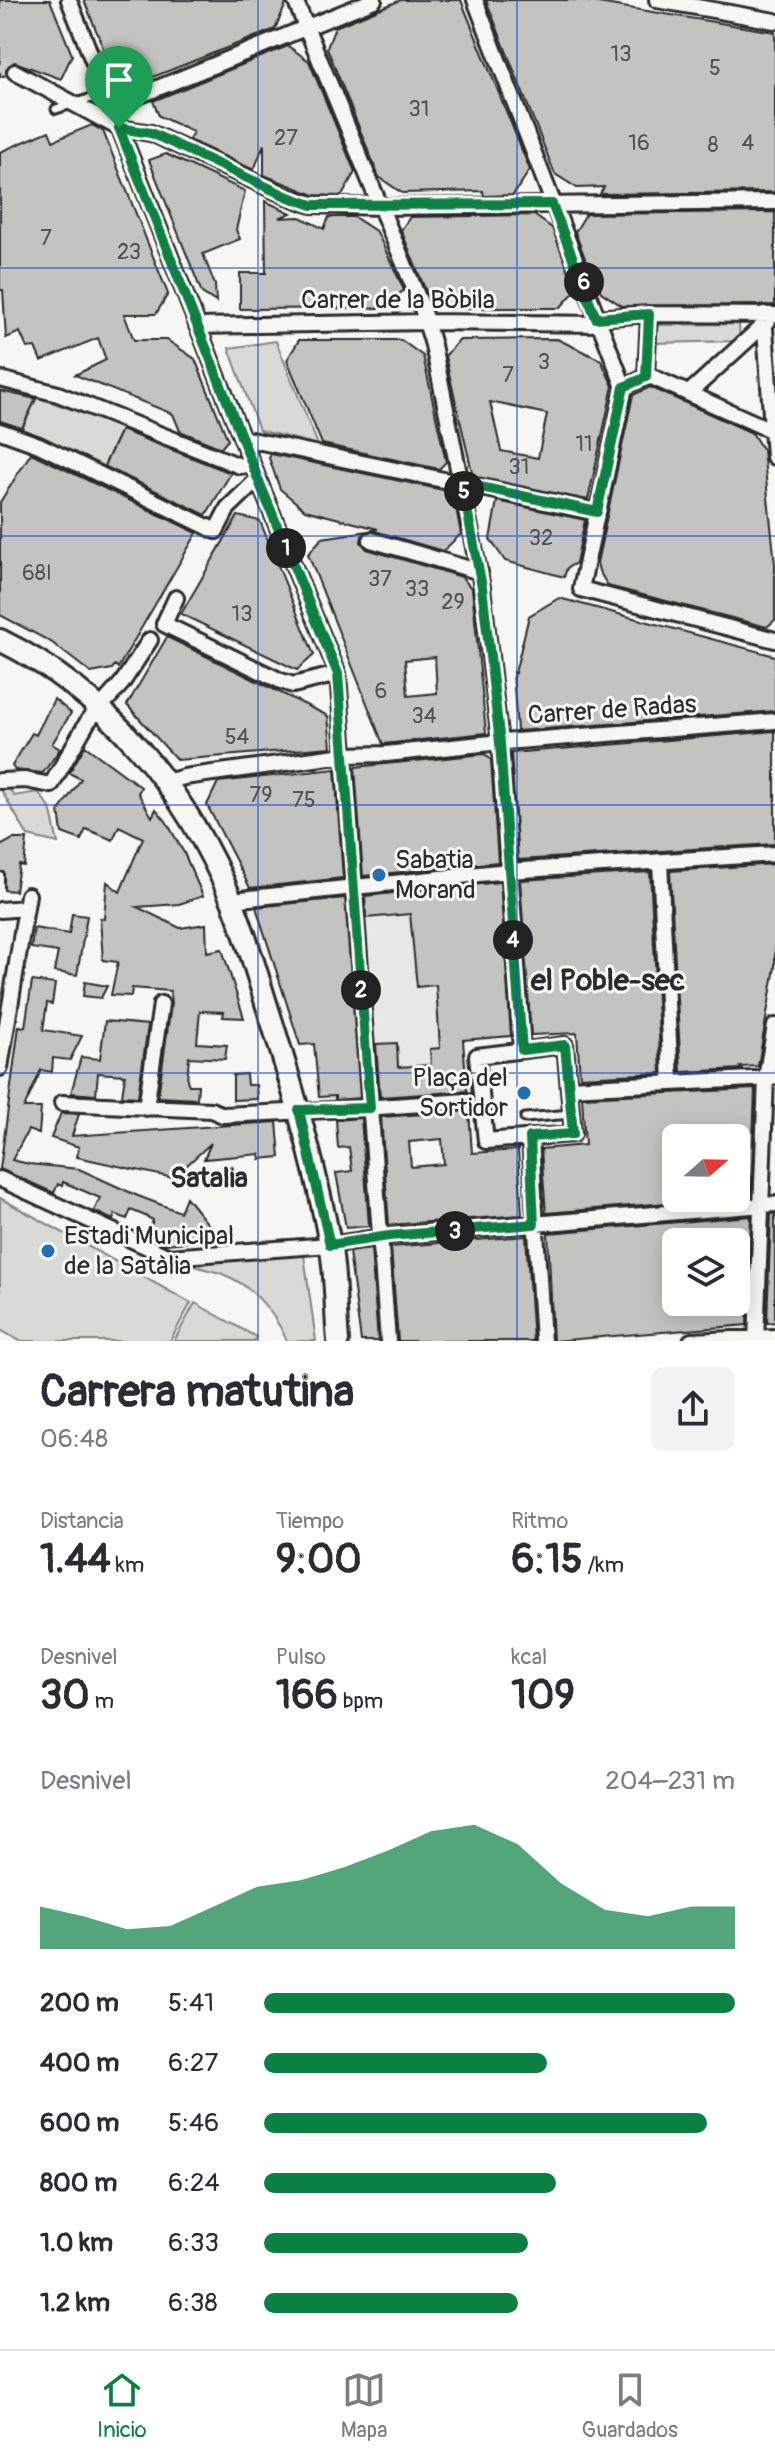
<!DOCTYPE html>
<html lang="es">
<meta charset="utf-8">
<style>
:root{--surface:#fff;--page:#f2f2f3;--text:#2b2b33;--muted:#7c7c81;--line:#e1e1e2;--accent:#0b8043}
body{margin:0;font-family:Pangolin,sans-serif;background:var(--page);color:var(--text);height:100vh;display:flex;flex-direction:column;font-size:30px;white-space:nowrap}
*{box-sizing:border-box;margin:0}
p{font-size:26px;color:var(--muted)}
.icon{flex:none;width:44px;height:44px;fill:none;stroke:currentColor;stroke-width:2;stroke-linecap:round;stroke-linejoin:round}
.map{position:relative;height:1341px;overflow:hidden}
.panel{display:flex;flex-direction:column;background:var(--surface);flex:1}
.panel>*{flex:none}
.needle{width:52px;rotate:70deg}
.tools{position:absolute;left:662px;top:1124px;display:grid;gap:16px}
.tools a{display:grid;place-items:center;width:88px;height:88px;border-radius:12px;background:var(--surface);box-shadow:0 4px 20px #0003;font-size:40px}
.pin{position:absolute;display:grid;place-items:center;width:68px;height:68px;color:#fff;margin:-82px -34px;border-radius:50% 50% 50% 0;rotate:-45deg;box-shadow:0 0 8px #0007}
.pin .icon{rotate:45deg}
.km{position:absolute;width:40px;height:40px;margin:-20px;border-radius:50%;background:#222;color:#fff;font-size:22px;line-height:40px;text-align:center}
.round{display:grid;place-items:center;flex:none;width:84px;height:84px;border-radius:12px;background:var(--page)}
.headline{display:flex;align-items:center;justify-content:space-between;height:136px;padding:0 40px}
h1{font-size:44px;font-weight:700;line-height:60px}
.stats{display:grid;grid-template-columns:repeat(3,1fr);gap:12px;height:136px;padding:8px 40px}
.stats div{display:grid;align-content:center}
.stats b{font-size:40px;font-weight:700}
.stats small{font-size:22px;font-weight:400}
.stats p{font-size:22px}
.chart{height:224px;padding:16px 40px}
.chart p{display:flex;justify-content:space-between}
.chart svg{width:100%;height:144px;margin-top:8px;fill:var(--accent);opacity:.7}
ul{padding:0 40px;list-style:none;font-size:26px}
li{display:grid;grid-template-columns:128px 96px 1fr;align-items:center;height:60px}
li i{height:20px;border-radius:10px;background:var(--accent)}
.dock{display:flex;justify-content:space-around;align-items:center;height:112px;border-top:2px solid var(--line);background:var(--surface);font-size:22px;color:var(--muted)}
.dock a{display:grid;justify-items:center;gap:4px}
.dock .on{color:var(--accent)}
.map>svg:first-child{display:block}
.built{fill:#e7e7e3}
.green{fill:#d9d9d5;stroke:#828280;stroke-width:2}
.building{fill:#c3c3c0;stroke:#2b2b2b;stroke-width:2;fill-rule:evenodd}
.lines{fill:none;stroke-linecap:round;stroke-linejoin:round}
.street-tunnel{stroke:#cdcdca;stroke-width:14;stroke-dasharray:14 7;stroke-linecap:butt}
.lane-casing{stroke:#2b2b2b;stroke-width:13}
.street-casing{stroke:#2b2b2b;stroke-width:20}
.secondary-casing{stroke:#2b2b2b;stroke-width:26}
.lane{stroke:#f6f6f2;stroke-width:7}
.street{stroke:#f6f6f2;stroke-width:14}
.secondary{stroke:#f6f6f2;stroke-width:20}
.route-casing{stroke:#fff;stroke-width:16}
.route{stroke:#0b8043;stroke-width:10}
.grid{fill:none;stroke:#1d4ed8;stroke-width:2;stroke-opacity:0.55}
.poi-dot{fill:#1f6fb2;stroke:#f6f6f2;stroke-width:3}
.labels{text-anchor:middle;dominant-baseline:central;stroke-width:6;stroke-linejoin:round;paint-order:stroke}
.number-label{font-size:22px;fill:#515150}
.street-label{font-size:26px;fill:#2b2b2b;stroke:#f6f6f2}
.poi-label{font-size:26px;fill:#2b2b2b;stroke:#f6f6f2;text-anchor:start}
.neighbourhood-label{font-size:28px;font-weight:bold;fill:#2b2b2b;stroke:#f6f6f2}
.quarter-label{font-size:30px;font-weight:bold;fill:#2b2b2b;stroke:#f6f6f2}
</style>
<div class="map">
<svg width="775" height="1341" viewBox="0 0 775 1341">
<rect width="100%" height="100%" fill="#f6f6f2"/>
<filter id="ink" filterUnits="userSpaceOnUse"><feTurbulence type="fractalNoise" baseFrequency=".0125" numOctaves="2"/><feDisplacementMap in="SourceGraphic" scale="16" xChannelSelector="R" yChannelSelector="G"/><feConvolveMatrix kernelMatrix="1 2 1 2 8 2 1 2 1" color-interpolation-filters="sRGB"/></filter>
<g filter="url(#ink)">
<path class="built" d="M431,890L471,967L476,1039L463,1040L467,1086L381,1093L365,895Z"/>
<path class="green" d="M739,324L740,341L653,343L651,325Z
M276,341L318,445L259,430L229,348Z
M37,397L122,427L103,468L21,432Z
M8,787L14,796L38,792L50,808L58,843L28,836L0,788Z
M0,1198L191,1303L170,1341H20L0,1330Z
M304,1255L316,1341H287C274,1311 251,1284 220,1273C210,1270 199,1268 189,1264Z
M195,1303L256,1337L254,1341H174Z"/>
<path class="building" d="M0,0H50L72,55L61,79L15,62L9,64L6,75L0,77Z
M84,0H285L286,4L275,29L135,84L114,75Z
M401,0H461L530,170L513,195L484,196L483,191L402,193L379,177L327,48L335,27Z
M486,0H580L775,32V192L600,194L604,187L577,188L555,174Z
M288,46L309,61L355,172L343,194L339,196L314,195L264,175V144L254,170L189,140L193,132L159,116L153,101Z
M92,125L103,131L168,294L156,314H124L134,340H167L195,359L228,440L221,448L180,431L173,414L75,375L106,360L98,338L41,361L35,347L27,348L20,332L6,338L3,290H0V152L49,131L53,141Z
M166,154L245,191L236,230L240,239L203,254L215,285L216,302L202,293L149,160Z
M265,201L291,213L279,218L300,217L324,229L329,217H354L377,232L404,290L383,308L240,309V273H266Z
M775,212V305L622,306L601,292L593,272L591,274L575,232L586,214Z
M534,215L552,228L576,290L560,308H449L427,294L401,230L410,217Z
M557,339L601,360L613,386L588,500L473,476L445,356L459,340ZM490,402L547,414L538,458L501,451Z
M299,340H401L423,356L446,462L439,469L322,444L287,360Z
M650,387L752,433L763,450L775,564V620L767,627L608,586L599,571L597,563L633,395Z
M0,391L36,399L22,428L0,421Z
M121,430L231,473L206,515L104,466Z
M31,453L197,533L118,668L115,665L112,669L91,673L51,642L0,615V502Z
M271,454L453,492L461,534L443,551L371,530L378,529L305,510L280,489L269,458Z
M497,501L585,520L576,563L567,568L564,577L505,561L490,539Z
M238,516L260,521L314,655L297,670L181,614Z
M368,531L362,536L361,542L367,549L462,577L472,589L486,733L383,744L308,554L322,538ZM435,657L437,693L408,696L405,660Z
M559,598L775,656V711L517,731L513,672L515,673L529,616Z
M167,637L328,716L331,747L177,760L127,705Z
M54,699L71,713L52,744L60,749L43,773L15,770L12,766L32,733L36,735Z
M775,731V844L518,860L511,753Z
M85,746L141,787L138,793L152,817L156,809L166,821L184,853L203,896L179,904L137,907L180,928L206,924L207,952L222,949L244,1018L223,1017L224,1012L200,1011L197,1043L227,1045L225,1059L189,1057L187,1080L189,1085H198L197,1099L158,1097L171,1005L170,991L132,988L131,996L111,995L118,962L103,960L100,918L104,919L107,882L120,892L143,838L119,826L113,840L86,829L81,840L62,833L59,811L81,779L69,773Z
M485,754L491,760L498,862L363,876L355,767Z
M335,769L343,878L250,888L207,805L218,782Z
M13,839H27L24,866L19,865L15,891L4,890V872H0V846Z
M775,864V967L758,1066L740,1067L742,1069L681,1072L670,871Z
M650,872L661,1073L580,1077L577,1033L531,1035L520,880Z
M500,882L511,1036L463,1040L467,1091L380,1097L376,1044L397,1043L398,1067L431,1065L430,1049L440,1048L436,985L417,987L410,914L366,918L365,896Z
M345,898L360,1098L335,1100V1096L319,1097L314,1044L300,1045L256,907Z
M72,914L87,916L77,975L54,972L58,952L31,948L34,928L69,934Z
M32,981L55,984L52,1004L47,1003L43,1030L82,1036L70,1060L53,1058L52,1072L41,1070L24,1108H41L39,1134L28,1130L12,1160L29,1164L79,1169L138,1196L180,1212L186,1197L220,1239L166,1244L147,1235L153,1220L143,1215L131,1210L127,1219L115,1214L113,1220L94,1211L100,1198L84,1191L63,1182L62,1186L58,1184L54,1193L0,1169L19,1026L25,1027Z
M85,982L107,986L101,998L83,996Z
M105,1021L148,1025L138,1097L122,1096L125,1075L98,1073L96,1095L71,1093L81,1057L100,1059Z
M246,1074L247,1085H256L257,1099L233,1100V1075Z
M755,1089L751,1196L736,1197V1138H676V1198H726L546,1213L541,1149L585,1145L582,1097Z
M469,1111L472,1153L518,1150L522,1215L389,1225L381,1117ZM442,1139L444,1164L411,1167L409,1142Z
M61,1113L79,1114L72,1136L277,1122L280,1157L260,1159V1154L204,1159L211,1143L173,1178L77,1157L79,1147L51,1138Z
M361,1118L369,1226L346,1228L336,1173L352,1171L349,1147L338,1148L336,1120Z
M771,1214H775V1322L767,1323Z
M751,1216L747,1325L553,1341L548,1233ZM676,1242H736V1302H676V1298L667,1299L669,1249L676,1248Z
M526,1236L533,1341H398L391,1247Z
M371,1249L378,1341H361L349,1252Z"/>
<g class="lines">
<path class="street-tunnel" d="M0,64L15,72"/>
<g class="lane-casing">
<path id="lane" d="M56,109L105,94
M525,1118L571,1114"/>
</g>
<g class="street-casing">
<path id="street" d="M69,0L258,479L338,674L388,1341
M295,0L421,305L433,345L482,587L500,743L522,1050
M475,0L624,387L581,589L775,640
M657,0L775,21
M15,72L119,128L151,133L286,196L312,205L382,207L775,202
M111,107L374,0
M764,314L774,457
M596,318L649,314L775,315
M197,326L427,322L599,324
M646,377L649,314
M0,379L58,394L240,466L252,464
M624,387L646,377H652L775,432
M689,393L768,321
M0,431L39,445L216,531L228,508L258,479
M242,438L597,512
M371,540L480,572
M176,598L164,624L281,681L293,685L338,674
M0,781L25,780L51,785L88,721L122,683L150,640
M167,782L184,777L344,755L386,754L491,743L775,721
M660,862L671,1081
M231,900L508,871L775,854
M0,910L26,908
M565,1045L573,1134L486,1141L477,1056Z
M0,1068L28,895
M569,1088L772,1078
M62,1103L211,1110L223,1115L370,1108
M378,1107L467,1101
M146,1108L161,1004
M530,1137L543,1341
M0,1179L169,1257L330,1245L389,1236L775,1204
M691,1341L775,1337
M756,1341L766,1078L775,1026"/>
</g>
<g class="secondary-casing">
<path id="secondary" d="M0,640C108,693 186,791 232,901C248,940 259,982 272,1022C295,1095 316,1169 330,1244C336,1275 335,1309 338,1341"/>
</g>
<use href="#lane" class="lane"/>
<use href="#street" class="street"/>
<use href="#secondary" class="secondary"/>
</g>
</g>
<g class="lines" filter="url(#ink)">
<g class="route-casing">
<path id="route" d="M119,128L151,133L286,196L312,205L552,204L596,318L649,314L646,377L624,387L597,512L462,483L482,587L500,743L522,1050L565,1045L573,1134L530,1137L534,1224L389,1236L330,1245L299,1110L370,1108L338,674L258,479Z"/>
</g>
<use href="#route" class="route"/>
</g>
<path class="grid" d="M258,0V1341M517,0V1341M0,268H775M0,536H775M0,805H775M0,1073H775"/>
<g class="poi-dot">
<circle cx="379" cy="875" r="8"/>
<circle cx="524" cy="1093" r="8"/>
<circle cx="48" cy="1251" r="8"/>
</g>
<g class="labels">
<g class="number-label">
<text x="621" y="54">13</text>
<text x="715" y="68">5</text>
<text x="419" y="109">31</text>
<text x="286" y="138">27</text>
<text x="639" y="143">16</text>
<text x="748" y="143">4</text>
<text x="713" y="145">8</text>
<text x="46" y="238">7</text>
<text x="129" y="252">23</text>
<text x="544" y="362">3</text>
<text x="508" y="375">7</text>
<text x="584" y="444">11</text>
<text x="519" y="467">31</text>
<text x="541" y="538">32</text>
<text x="37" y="573">68I</text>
<text x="380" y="579">37</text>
<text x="417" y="589">33</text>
<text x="453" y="602">29</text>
<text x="242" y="614">13</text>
<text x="381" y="691">6</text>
<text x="424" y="716">34</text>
<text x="237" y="737">54</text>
<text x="261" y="795">79</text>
<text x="304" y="800">75</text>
</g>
<g class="street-label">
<text x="398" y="300">Carrer de la Bòbila</text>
<text transform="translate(612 710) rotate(-4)">Carrer de Radas</text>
</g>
<g class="poi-label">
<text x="395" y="860">Sabatia<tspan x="395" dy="30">Morand</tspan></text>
<text x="508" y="1078" text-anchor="end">Plaça del<tspan x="508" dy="30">Sortidor</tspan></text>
<text x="64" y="1236">Estadi Municipal<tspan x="64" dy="30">de la Satàlia</tspan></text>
</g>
<g class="neighbourhood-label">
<text x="209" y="1178">Satalia</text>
</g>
<g class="quarter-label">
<text x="608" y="980">el Poble-sec</text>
</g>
</g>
</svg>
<div class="tools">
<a><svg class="needle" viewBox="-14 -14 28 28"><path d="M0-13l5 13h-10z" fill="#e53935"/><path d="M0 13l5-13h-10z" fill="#7c7c81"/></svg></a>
<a><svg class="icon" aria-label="layers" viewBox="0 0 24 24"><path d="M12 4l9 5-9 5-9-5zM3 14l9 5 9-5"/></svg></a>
</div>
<div class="pin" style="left:119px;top:128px;background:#1e9e55"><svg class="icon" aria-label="arrive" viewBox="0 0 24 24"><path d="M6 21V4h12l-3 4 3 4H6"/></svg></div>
<b class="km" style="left:286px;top:548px">1</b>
<b class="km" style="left:361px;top:990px">2</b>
<b class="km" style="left:455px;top:1231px">3</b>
<b class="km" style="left:513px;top:940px">4</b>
<b class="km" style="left:464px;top:491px">5</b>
<b class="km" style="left:584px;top:282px">6</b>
</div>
<section class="panel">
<div class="headline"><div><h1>Carrera matutina</h1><p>06:48</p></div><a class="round"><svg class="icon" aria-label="share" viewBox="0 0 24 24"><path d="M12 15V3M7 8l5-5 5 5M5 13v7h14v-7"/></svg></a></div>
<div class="stats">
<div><p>Distancia</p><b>1.44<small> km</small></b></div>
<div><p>Tiempo</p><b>9:00</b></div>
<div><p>Ritmo</p><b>6:15<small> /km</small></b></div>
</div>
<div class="stats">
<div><p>Desnivel</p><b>30<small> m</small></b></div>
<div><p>Pulso</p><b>166<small> bpm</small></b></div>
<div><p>kcal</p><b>109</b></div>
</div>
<div class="chart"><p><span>Desnivel</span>204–231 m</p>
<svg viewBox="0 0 160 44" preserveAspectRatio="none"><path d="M0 44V31L10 34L20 38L30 37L40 31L50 25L60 23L70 19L80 14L90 8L100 6L110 12L120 24L130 32L140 34L150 31L160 31V44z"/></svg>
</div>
<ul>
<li><b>200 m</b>5:41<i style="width:100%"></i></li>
<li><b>400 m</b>6:27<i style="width:60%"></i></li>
<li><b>600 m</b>5:46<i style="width:94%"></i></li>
<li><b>800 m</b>6:24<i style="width:62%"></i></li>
<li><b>1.0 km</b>6:33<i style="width:56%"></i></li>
<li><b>1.2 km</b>6:38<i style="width:54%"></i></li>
</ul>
</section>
<nav class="dock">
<a class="on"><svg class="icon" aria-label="home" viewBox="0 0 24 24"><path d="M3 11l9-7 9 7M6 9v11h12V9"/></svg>Inicio</a>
<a><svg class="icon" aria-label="map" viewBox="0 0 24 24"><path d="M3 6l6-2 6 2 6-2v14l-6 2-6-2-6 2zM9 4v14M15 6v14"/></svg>Mapa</a>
<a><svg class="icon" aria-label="saved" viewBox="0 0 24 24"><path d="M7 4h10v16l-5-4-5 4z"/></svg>Guardados</a>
</nav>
